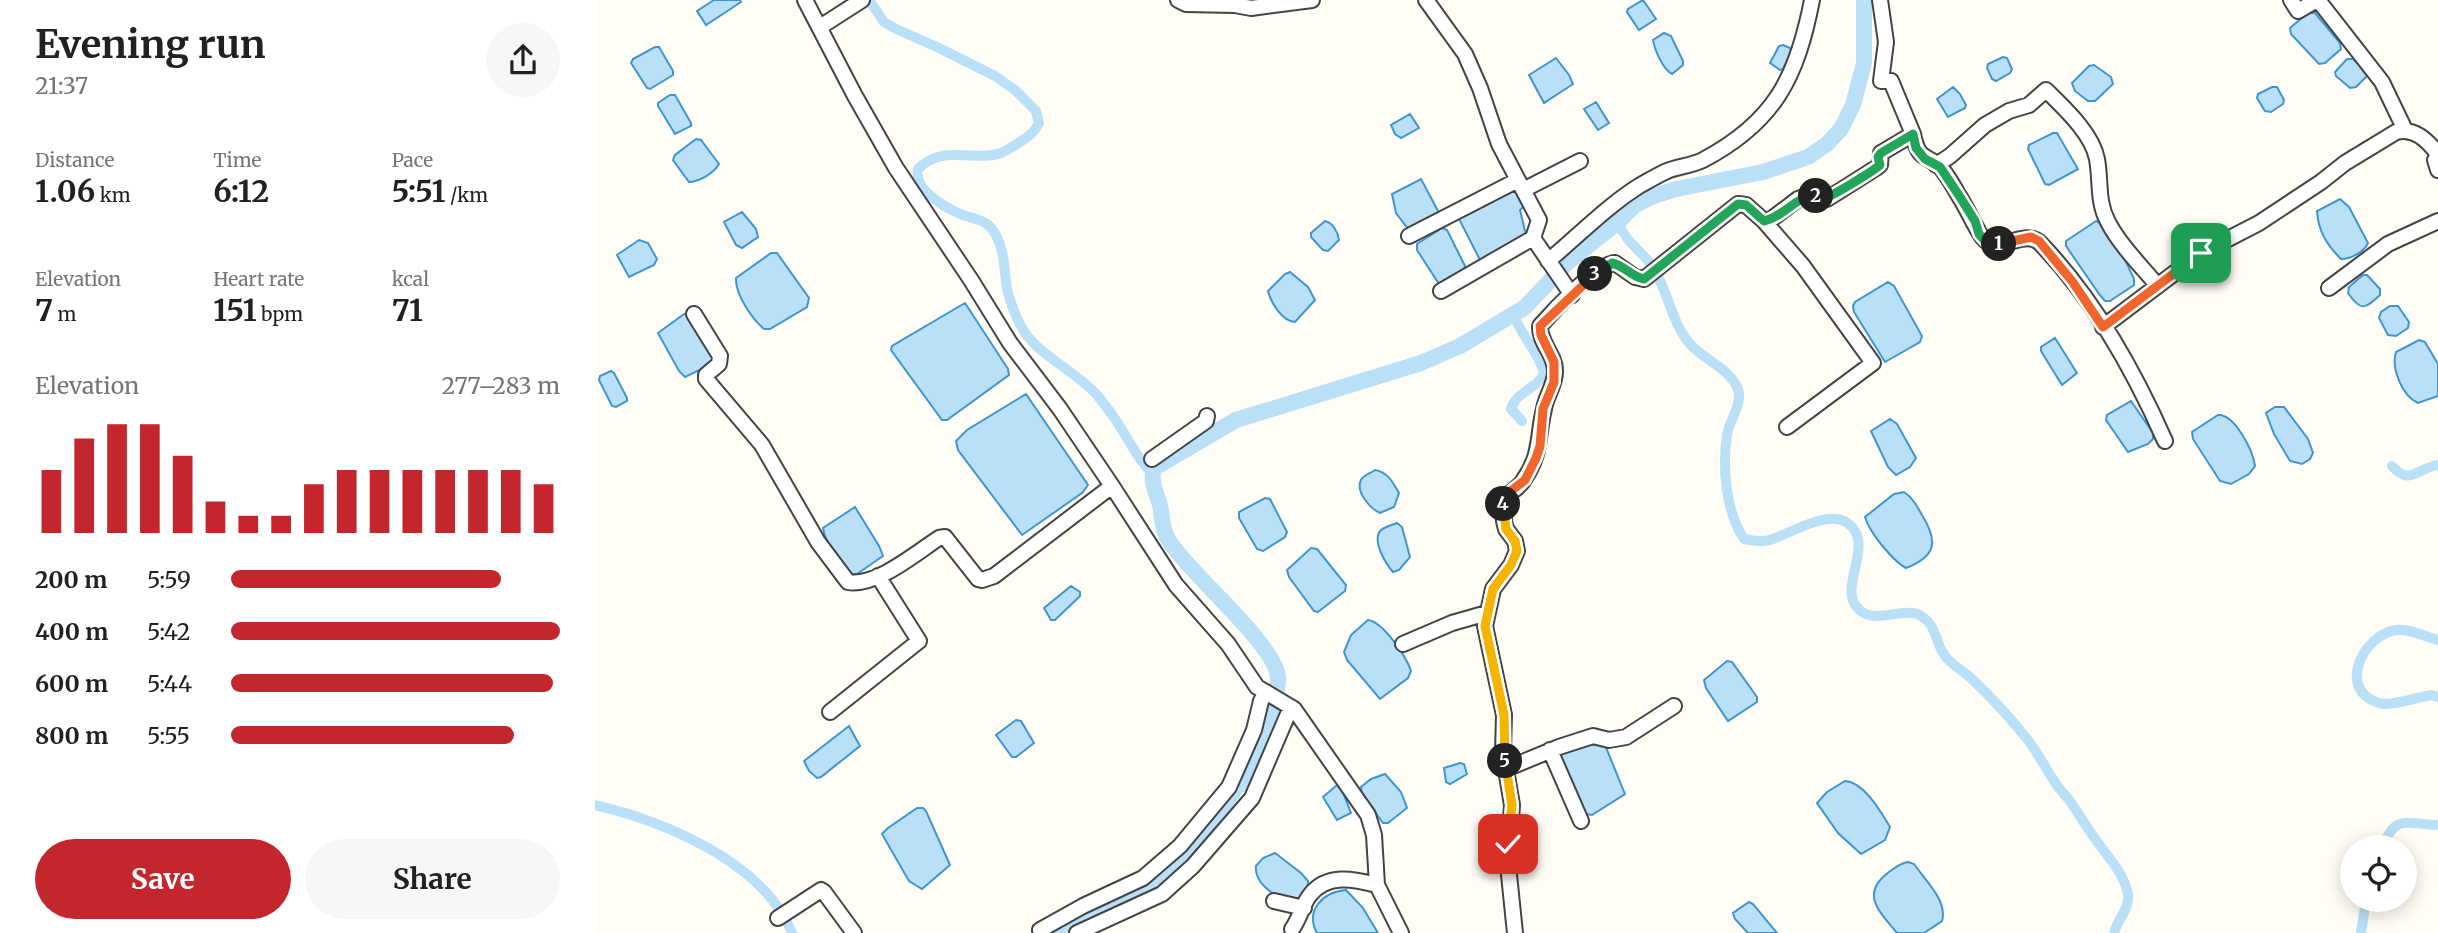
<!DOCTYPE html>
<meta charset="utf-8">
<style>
:root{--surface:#fff;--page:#f6f6f6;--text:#202124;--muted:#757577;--accent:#c4262e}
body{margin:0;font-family:Merriweather,serif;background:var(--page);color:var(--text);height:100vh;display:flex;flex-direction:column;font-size:26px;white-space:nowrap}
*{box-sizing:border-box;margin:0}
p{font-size:23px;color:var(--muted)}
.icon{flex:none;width:38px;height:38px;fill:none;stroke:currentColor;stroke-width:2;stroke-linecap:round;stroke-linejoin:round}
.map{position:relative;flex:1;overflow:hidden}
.sheet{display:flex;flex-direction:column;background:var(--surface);width:595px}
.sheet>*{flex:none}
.controls{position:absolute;left:1745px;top:835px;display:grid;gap:14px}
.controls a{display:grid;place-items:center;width:77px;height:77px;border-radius:50%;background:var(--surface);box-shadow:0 4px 18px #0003;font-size:35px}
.pin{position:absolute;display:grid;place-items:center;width:60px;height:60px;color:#fff;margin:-30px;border-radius:14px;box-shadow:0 4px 10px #0006}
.km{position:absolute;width:35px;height:35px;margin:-18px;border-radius:50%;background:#222;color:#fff;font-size:19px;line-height:35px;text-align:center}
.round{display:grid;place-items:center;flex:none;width:74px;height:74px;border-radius:37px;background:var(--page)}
.overview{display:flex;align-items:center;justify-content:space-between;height:119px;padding:0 35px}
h1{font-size:38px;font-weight:700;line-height:52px}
.stats{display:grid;grid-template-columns:repeat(3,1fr);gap:10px;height:119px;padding:7px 35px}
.stats div{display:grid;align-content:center}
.stats b{font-size:30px;font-weight:700}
.stats small{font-size:19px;font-weight:400}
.stats p{font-size:19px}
.chart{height:196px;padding:14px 35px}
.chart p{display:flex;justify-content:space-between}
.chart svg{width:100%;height:126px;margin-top:7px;stroke:var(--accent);stroke-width:6}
.cta{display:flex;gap:14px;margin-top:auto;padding:14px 35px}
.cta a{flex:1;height:80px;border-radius:42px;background:var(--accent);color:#fff;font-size:28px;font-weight:700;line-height:80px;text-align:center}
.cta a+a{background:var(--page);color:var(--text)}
ul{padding:0 35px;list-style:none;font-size:23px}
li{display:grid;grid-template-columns:112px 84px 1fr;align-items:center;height:52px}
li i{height:18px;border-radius:9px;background:var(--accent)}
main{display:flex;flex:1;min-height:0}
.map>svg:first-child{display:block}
.water{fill:#b9e0f7;stroke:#3f96cf;stroke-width:2}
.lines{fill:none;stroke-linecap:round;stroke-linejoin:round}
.canal{stroke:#b9e0f7;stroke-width:10}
.river{stroke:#b9e0f7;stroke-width:16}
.minor-casing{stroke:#444;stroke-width:18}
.minor{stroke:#fff;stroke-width:14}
.split-1-casing{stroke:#fff;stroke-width:14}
.split-2-casing{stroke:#fff;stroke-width:14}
.split-3-casing{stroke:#fff;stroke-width:14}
.split-4-casing{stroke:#fff;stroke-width:14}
.split-5-casing{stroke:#fff;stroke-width:14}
.split-6-casing{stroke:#fff;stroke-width:14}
.split-1{stroke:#f0652b;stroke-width:9}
.split-2{stroke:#22a559;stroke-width:9}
.split-3{stroke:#22a559;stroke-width:9}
.split-4{stroke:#f0652b;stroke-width:9}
.split-5{stroke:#f5b400;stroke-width:9}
.split-6{stroke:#f5b400;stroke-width:9}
</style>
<main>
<section class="sheet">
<div class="overview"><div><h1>Evening run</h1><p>21:37</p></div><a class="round"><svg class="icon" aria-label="share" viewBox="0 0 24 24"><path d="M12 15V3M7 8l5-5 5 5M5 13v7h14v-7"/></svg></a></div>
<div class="stats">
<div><p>Distance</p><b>1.06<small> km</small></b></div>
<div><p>Time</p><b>6:12</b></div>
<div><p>Pace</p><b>5:51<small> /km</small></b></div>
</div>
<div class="stats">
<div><p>Elevation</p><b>7<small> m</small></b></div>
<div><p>Heart rate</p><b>151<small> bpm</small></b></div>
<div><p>kcal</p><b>71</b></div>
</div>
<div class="chart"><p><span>Elevation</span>277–283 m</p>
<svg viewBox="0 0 160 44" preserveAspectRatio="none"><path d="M5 44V22M15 44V11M25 44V6M35 44V6M45 44V17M55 44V33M65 44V38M75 44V38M85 44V27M95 44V22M105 44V22M115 44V22M125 44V22M135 44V22M145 44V22M155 44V27"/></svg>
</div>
<ul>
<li><b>200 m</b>5:59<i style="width:82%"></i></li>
<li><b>400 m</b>5:42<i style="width:100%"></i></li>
<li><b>600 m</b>5:44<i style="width:98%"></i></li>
<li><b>800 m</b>5:55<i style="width:86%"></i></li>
</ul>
<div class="cta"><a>Save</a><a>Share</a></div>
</section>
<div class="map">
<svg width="1843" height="933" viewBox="0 0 1843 933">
<rect width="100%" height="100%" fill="#fffdf5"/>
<path class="water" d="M119,0H145L146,2L111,25L102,11Z
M1048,0L1061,19L1044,30L1032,12L1033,9Z
M1713,13H1720L1745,43L1746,49L1730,63L1724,64L1696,34L1695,28Z
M1069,33L1076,36L1088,61V65L1077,74C1068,69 1060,51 1058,40Z
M1188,45L1195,48L1197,52L1188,69L1185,70L1175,63L1184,46Z
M60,47H64L78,71V75L55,89L52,88L36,63L38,59Z
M1408,57L1412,58L1417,69L1415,73L1401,81L1397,79L1392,68L1393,64Z
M961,58L974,75L978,84L949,103L934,75Z
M1752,59H1758L1771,71L1772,76L1761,87L1755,88L1741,76L1740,72Z
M1499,65L1516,77L1518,84L1500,101H1493L1480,91L1477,83L1494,66Z
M1358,87L1365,94L1371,105L1370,108L1353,117L1342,99Z
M1677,87H1682L1689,100L1688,104L1676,112L1670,111L1662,98L1663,94Z
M75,95H80L96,123V126L80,134L63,106V103Z
M1001,102L1014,123L1003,130L989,109Z
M815,114L824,128L806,138L800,134L796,125Z
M1458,133H1462L1483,169L1454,185L1450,184L1433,149L1434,145Z
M101,139L106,140L124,164C119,173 104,182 94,182L78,160L80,155Z
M826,179L843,211V216L814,230L801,213L797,194Z
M919,185L931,204L925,210L931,235L889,261L885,260L863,217Z
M1745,199L1754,207L1773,243C1769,252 1756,259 1746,259C1732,245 1723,231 1722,211Z
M147,212L161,229L163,237L147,248L141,245L129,222Z
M730,221C738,223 743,232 744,240L733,251L728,250L716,237V233Z
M1501,221C1516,227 1532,264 1539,279V285L1515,301H1510L1504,294L1471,246V241Z
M847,228L852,230L870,266L869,271L844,284L822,250V244Z
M44,240L53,243L62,259L59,265L34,277L22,255Z
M176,253H182L214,298L212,307L175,329H169C157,319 140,294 141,278Z
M695,272L713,287L720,300L700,322C687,321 676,303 673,291L690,274Z
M1768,275H1772L1785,289V295C1770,309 1766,312 1753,293L1754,287Z
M1293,282L1299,286L1327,336L1325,342L1290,362L1259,312L1258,306L1260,302Z
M370,303L413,369L414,375L352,420H347L296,350L297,346Z
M1795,306H1803L1814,322L1813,328L1801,336L1793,335L1784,318L1786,312Z
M89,314H94L120,359L113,366L90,377L84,371L63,333Z
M1460,338L1482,373L1467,385L1446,351V347Z
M1824,340L1830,342L1843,364V396L1823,403C1807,396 1796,368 1801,352Z
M16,371L19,373L32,398V401L21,407L17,406L4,380L5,376Z
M431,394L493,485L487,493L427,535L363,450L361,441L372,430Z
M1536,401L1558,433V439L1553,444L1533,452L1511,420L1512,415Z
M1680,407H1689L1713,439L1718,453L1715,459L1707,464L1695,461L1679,434L1671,413Z
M1623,415C1640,414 1658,451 1660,466L1654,474L1636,484L1625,481L1598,439L1597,432Z
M1295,419L1302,424L1321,458L1315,467L1301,475L1293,467L1276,431Z
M780,470C793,472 798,483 804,493L799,507L785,513C776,509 760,492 766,480C768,475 776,473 780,470Z
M1309,492C1317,497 1322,506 1327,515C1343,541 1342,556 1311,568C1298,561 1274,532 1270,517L1299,494Z
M670,498L675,499L692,532L690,537L668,551L662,549L644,518V512Z
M260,507L284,546L288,556L262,574H256C245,564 230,542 228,528Z
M802,523L807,527L815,557L804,570L798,572C791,564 776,540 786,530C790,527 797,525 802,523Z
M716,548L722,549L751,585L750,591L723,612L719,611L694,577L692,570Z
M476,586L485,592V596L460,620H456L449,608Z
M773,620C788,622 811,656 816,671L813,678L785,699L752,660L749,652L756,635Z
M1132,661L1137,662L1162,697V702L1133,721L1111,688L1109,680Z
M421,720L426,721L439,743L421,757H417L401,735Z
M254,726L265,746L226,777L222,778L214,771L209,761Z
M1004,740L1010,745L1030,794L997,815L991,814L965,757L968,753Z
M865,763L869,764L872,774L855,784L851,782L849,768Z
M790,774L806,792L812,808L793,823H788L767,794L766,787L776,779Z
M1250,781C1269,782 1286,812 1295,827L1290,840L1266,854L1243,833L1222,803L1232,792Z
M742,785L747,790L756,813L742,820L728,797Z
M322,808H328L331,811L355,865L327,889L314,881L287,834L293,828Z
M680,853L706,873L713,881C715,894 701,901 691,902C678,894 659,883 661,866L668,858Z
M1313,862L1319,864C1330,880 1353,901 1347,921L1329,933H1302C1285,912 1264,894 1294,872C1300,868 1305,863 1313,862Z
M751,890L768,908L783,933H722C710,911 727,892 751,890Z
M1154,902L1158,904L1182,933H1153L1140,919L1138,913Z"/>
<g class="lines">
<path class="canal" d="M274,0L289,22L301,29L342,47L400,76L420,90L441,111L444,123C440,132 434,136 425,142C419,146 413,150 406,153C381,162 346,144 323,169C318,189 348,206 363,213C376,219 391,218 399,232C410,249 409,270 412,289C415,301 419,313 425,324C438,353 480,370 502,395C511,406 520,418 527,430C537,445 543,460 557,473
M1023,222C1030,241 1044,249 1056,264C1073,288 1076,324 1096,345C1111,361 1134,368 1143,389C1148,403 1134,421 1132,435C1127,468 1131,512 1149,539C1158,541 1166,542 1175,540C1194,534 1232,510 1251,522C1282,542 1244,584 1261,606C1276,628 1308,605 1326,616C1342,625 1340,643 1350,656C1358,666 1370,672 1378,680C1397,698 1416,719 1432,739C1443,753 1451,769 1461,784C1466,791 1472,797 1477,804C1485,816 1492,828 1501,840C1512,856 1529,873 1533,894C1535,910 1522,919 1519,933
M919,315C926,336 944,352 949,373C943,389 921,391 916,409L927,421
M1797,466C1815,486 1821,469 1843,465
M1843,640C1831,637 1813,628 1801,630C1768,635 1741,690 1784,703C1796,707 1822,697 1837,695L1843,697
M0,805C69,821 169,862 197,933
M1788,847C1800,812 1814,825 1843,825
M464,933C492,912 525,905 555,888C585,871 628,813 647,784
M1766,933L1771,900"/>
<path class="river" d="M647,784C657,761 685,699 683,677C680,644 596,575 574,541C566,529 568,517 565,505C561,492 555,482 559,468L641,420L826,363L865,346L929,308L973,262L1023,222L1040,205L1056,197L1081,189L1168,172L1213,157L1232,144L1246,129L1258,105L1269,63V0"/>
<g class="minor-casing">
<path id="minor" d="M210,0L260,96L301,168L376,280L415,343L465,409L517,486L581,585L633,644L662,687L699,709L773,815L779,835L782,885L806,933
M583,0L591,4L640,5L656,8L717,0
M831,0L870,54L885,88L904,144L944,220L938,238L977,295
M1696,0L1703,11L1722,0
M1723,0L1787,82L1810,130
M225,27L267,0
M1318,134C1324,164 1333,153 1347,169C1353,177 1359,187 1364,196C1370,204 1385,238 1391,241C1408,252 1431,228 1446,244C1498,298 1540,373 1570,441
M1843,157L1840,160L1843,170
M1341,165L1355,156L1390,125L1414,111L1434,105L1451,90C1469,108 1497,133 1502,159C1506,181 1502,202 1513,222C1525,245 1546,266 1563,286
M928,190L985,161
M1169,221L1208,266L1278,363L1192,427
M814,236L923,180
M953,261C983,236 1011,207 1044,186C1053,181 1063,175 1072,171C1084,166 1096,166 1108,160C1180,122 1202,77 1217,0
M1734,288L1793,244L1843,221
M846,291L938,238
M99,314L125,356L124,364L111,375V379L167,445L223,542L253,582C281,587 321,553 344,538L350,537L383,579L387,580L399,576L517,486
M1508,327L1606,253L1664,223L1726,182L1750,163L1801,132C1819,127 1832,140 1843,154
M557,459L611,421L612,416
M808,644L857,623L892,613
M235,712L324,641L283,576
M955,750L986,821
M911,769L964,747L998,736L1014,740L1031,737L1079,706
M679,901L709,908
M183,918L226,890L229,892L259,933
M697,929C705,918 707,905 715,895C732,873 759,879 782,885
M445,930L488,906L548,878L585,846L634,787L659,730L666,701L671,692
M482,933L567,894L598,866L657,798L696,707
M920,933L913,865L917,805L908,752L909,715L890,626L898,589L916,565L922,551L920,541L911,529L909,521L908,500C914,492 923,489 928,481C947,454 942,437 949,409C951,396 960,385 960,372C961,355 944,343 945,326C958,311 1002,264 1020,263L1040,277L1049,279L1143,204L1151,205L1169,221H1174L1203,199L1218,194L1232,199L1281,168L1285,165L1286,153L1318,134L1296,81H1286L1291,42L1285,0"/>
</g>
<use href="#minor" class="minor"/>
</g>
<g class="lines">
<g class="split-1-casing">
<path id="split-1" d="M1404,244L1436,237L1444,241L1477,281L1508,327L1606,253"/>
</g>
<g class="split-2-casing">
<path id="split-2" d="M1221,196L1227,199C1235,198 1278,171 1285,165L1283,157L1286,153L1318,134L1321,148L1330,159L1345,167L1365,197L1380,221L1384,234L1391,242L1404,244"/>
</g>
<g class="split-3-casing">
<path id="split-3" d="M1000,274L1017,263C1030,266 1037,277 1049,279L1143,204L1151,205L1169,221C1187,217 1198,200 1218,194L1221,196"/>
</g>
<g class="split-4-casing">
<path id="split-4" d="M908,504L912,494L930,480L941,458L945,446L948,409L959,382V362L946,335L945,326L1000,274"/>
</g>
<g class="split-5-casing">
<path id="split-5" d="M908,504L911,529L920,541L922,551L916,565L898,589L890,626L909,715L910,761"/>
</g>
<g class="split-6-casing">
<path id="split-6" d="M910,761L917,805L913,844"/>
</g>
<use href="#split-1" class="split-1"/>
<use href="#split-2" class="split-2"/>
<use href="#split-3" class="split-3"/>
<use href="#split-4" class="split-4"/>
<use href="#split-5" class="split-5"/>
<use href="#split-6" class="split-6"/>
</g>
</svg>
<div class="controls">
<a><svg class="icon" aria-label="locate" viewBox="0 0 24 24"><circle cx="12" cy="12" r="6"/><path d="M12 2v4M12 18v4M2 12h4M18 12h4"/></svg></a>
</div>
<div class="pin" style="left:1606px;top:253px;background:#1e9e55"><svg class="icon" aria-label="arrive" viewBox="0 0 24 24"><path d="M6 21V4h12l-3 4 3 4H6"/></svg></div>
<div class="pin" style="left:913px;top:844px;background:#d93025"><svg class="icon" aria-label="check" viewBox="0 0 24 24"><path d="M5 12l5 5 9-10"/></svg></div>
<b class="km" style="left:1404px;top:244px">1</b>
<b class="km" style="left:1221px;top:196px">2</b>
<b class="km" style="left:1000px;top:274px">3</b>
<b class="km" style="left:908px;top:504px">4</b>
<b class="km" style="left:910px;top:761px">5</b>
</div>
</main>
